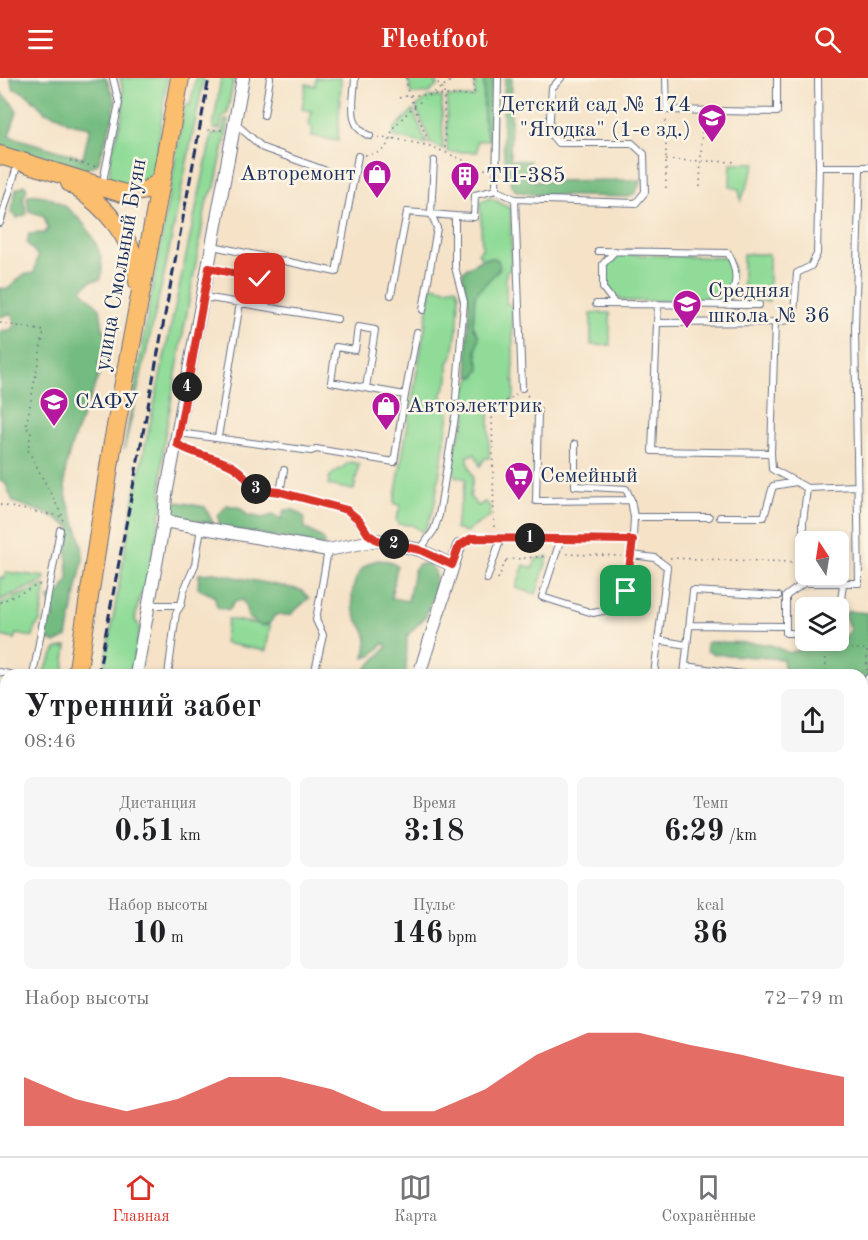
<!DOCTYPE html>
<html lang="ru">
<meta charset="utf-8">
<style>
:root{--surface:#fff;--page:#f6f6f6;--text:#202124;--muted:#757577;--line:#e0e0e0;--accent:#d93025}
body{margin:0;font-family:"Old Standard TT",serif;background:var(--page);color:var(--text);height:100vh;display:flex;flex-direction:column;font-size:22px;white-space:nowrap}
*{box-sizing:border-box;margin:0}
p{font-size:20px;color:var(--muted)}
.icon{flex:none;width:33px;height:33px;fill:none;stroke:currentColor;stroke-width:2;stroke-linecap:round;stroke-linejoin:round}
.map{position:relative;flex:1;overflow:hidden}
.panel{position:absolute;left:0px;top:591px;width:868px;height:488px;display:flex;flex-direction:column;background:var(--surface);border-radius:18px 18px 0 0;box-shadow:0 3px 9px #0003}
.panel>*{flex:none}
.needle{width:39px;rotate:348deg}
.tools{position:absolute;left:795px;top:453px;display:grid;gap:12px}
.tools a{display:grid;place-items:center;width:54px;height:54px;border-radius:9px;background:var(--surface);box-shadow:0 3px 9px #0003;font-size:30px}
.pin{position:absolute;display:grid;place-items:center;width:51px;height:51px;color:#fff;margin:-26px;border-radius:12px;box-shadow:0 3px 9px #0006}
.km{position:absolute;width:30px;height:30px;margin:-15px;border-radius:50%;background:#222;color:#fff;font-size:16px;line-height:30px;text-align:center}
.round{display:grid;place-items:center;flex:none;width:63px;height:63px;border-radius:9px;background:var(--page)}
.head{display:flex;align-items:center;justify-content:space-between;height:102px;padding:0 24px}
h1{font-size:33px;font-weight:700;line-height:45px}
.metrics{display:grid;grid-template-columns:repeat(3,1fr);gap:9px;height:102px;padding:6px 24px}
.metrics div{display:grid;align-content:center;border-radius:9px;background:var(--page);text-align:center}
.metrics b{font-size:30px;font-weight:700}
.metrics small{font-size:16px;font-weight:400}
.metrics p{font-size:16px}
.chart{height:168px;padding:12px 24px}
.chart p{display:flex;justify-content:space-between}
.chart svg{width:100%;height:108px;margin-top:6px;fill:var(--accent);opacity:.7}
header{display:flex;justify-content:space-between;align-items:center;height:78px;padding:0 24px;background:var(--accent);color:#fff;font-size:27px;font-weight:700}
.menu{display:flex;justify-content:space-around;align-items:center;height:84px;border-top:2px solid var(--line);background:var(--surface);font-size:16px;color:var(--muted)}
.menu a{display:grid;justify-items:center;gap:3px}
.menu .current{color:var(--accent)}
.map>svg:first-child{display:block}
.green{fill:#8fdb97;stroke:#55857a;stroke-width:1.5}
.forest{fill:#73bb80;stroke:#47756f;stroke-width:1.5}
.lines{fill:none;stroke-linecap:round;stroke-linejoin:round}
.lane-casing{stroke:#676e83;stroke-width:8}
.street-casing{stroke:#676e83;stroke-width:14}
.secondary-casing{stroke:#676e83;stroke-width:19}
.primary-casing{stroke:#676e83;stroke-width:20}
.path{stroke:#676e83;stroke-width:1.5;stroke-dasharray:1.5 4.5;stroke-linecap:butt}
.lane{stroke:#fff;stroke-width:6}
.street{stroke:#fff;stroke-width:12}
.secondary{stroke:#fde5c5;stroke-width:16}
.primary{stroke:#fbbd6e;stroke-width:18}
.rail{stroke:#1b2f5e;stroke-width:3;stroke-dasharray:9 4.5;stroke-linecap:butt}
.route-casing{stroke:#fff;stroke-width:12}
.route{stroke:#d93025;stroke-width:8}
.labels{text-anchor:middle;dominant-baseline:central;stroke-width:5;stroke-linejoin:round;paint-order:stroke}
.poi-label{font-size:22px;fill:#1b2f5e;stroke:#fcf5e5;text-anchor:start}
.street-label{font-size:22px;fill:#1b2f5e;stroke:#fcf5e5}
</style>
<header><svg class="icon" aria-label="menu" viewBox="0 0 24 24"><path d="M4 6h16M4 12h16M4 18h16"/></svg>Fleetfoot<svg class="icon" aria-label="search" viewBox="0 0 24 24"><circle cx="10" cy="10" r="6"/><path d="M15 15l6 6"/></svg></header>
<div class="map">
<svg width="868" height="1078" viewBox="0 0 868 1078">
<rect width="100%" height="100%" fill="#fcf5e5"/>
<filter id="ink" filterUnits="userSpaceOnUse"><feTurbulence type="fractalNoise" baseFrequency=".0167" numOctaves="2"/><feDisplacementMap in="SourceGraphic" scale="12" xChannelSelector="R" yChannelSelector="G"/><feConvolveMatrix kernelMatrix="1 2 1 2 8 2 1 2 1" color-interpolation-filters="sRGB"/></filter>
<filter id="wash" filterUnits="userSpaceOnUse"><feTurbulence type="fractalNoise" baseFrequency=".008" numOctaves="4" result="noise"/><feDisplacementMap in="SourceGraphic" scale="24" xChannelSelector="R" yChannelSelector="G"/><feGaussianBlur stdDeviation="1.35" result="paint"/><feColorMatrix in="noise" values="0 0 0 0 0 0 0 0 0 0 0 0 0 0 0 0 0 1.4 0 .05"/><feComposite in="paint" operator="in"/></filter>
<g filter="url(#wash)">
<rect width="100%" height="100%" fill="#f5e2c7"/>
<path class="green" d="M120,0H167L154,97L132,112L110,103C106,64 133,41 120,0Z
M196,0H204L165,192L124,372L185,26L190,28Z
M221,0H234L227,36L222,39L220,51H213Z
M316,0H341L338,63L312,58L313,51L309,46L312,33L302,31L306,6L315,8Z
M408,0H432L438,7L429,15L411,16Z
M475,0H484L485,49L489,62L477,63V74H447V19H475Z
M429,19H442L443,71L431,66L416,29Z
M413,32L427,66L394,59V51Z
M225,42H228V48L215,109L207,122L163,369L161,417L164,418L146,513L139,520L135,542L140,549L131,597H103L135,416L212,56L222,55Z
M731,85H756L741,123L739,111L730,109Z
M491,120L511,131V190L506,195V225L512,228L514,318L511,324L500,327L498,323L489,325V380H485L480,388L475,376L468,378V385L473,399L470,419L478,428L485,424L490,428V438L466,454L455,451L466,401L455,398C447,373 461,361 466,339C468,332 465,323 463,316L479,286L473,248L475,214L492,198L490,180L482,181L478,175L482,171L480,124Z
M618,176L728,180L733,189L731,216L716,223H626L611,215L606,207V188L611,180Z
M743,176H769V223L743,222Z
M432,208L447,211L456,209L459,216L458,245L453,277L448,285V302L441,318L448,325L449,336L434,429L424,455L412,447L398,446L396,441L401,428L394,425Z
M591,235H610V267H591Z
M350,384L359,386L354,412L328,407L330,398Z
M548,479L536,516L516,510L524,487L533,490L536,481Z
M6,494L45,499L44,503L0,522V499L5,500Z
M44,507L46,508L40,544L35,549L33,559L16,556L15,561L0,558V526Z
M228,541L270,548L266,573L224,565Z
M67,568L63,597H42L56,571Z
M6,704V810L0,808V723Z
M46,1073V1072L172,1073L165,1078H46Z"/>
<path class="forest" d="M10,0H106L115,22L114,36L98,86L86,91V102L0,76V13C5,22 14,23 17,34L9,58L83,80L90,49L69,45L59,38L45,34C36,25 28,14 14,11Z
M484,0H494L492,63C480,56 484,14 484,0Z
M505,0H512L510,82L530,83L532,103L642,102L635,115L629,119L538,117L516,113C497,90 504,29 505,0Z
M25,107L27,111L23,120L27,136L17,140L11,135L16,111Z
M30,117C67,114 109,165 101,201L91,203L81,212L100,230L103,251L111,266L110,278L98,284C100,289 101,292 99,297C88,330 70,360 65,395C61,425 84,452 83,481L67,559L55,565L44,559L43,549L54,540L49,520L60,516L68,501L67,470L71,449L48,436L13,424L6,406L0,403V253L10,252L15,247L11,235L0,239V210L8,211L23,197L34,195L38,178L27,165L29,156L44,155L48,151L44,138L29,133L27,119Z
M494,180L498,182L500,190L475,217L473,248L479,258L476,275L480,291L475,299L470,298C464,276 469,253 469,231C469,218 462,206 463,193L482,181Z
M177,424L205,429L213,445L173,440L172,433Z
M227,427L241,430L247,437L263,440L273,437L282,441L284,432H294L304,439L305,450L322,460L325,465L324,468L220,449L218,438Z
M378,482L389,483L397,488L391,520L408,523L414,492L419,486H429L435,493L436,512L425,539L407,558L406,597H360L387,569L384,565L371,578L364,580C365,576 367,568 367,563C367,553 361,549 357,541C346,520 354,487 378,482Z
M215,495L301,512L309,520L290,537H275L269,546L261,548L248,539L245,526L242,522L234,524L229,532L217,529L215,519L198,510L199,496Z
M848,533L868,535V600L863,608L862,597H785L783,581L714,576L707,573L706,565L710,564L757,565L771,567L789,575L799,572L810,563H827L833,567L841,563L850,552L845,538Z"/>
</g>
<g filter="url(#ink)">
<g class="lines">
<g class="lane-casing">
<path id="lane" d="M355,0C354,22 346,49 370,58
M666,0L667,32L777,34V0
M264,37L270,0
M235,45L263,70L324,92
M819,89H868
M102,108L119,25L113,0
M496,112L498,0
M515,121L522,310
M0,145L18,85
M213,168L336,194L358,78
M598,173L728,175C739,194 738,209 725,227
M209,190L260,201L265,180
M391,217L407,134L455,138
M204,219L337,241
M596,226L759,227
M615,226L603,210V186L615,173
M423,232L437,150L431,135L434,83
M775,244L771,375L652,373L657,245L775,244L788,242L794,235L797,195L811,188L817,176L819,89L818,0
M657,245L658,227
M366,310L375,252L358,249L355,272L336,269L331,304L405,317L417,254
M456,320L464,224L455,189V138L474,139L475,117L496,112L515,121L636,125L645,114L644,76L632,65H558L549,54L552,10L561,0
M538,333L536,423L631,422L634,439L632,477L655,480L667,489L654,597
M179,355L311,373L316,371L394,384L405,317
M218,359L240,225
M177,366C202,383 240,379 252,411L280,414L347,432L375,461
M575,366V408L626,411L631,422
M771,375L772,391L807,410L803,444L804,505
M807,410L857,408
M280,414L284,392
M634,439H709
M720,439H764L773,408L796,404
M561,460L542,519L593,535L607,532L613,520L626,513L632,477
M459,468L472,460L489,459L633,462
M420,472L434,452L439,437L457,327
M487,501L501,460
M149,527H181
M838,546L843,506
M690,547L781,548
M806,555H786V518L804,505H859L855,250L860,91
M658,562L687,567
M685,588L749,597
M0,594L13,597
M33,597L60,452
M168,597L176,535L181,527L184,512L195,487L201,450
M314,597L323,557L316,542L328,472
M684,597L693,513L778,518
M867,636L868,600
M862,707H868
M862,756H868
M862,810H868
M0,873L6,852
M424,1072L425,1078
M518,1072L519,1078
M352,1078L359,1072
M527,1078L540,1072
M611,1078V1072
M640,1078V1072
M729,1078L730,1072
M793,1078V1072"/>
</g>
<g class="street-casing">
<path id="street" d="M164,443L328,472L377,462L420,472L452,487
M136,597L164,443L166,417L243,0
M419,597L459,468
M676,1072L677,1078"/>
</g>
<g class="secondary-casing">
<path id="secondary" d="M336,1072L337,1078"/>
</g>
<g class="primary-casing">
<path id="primary" d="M0,77L125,116L147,112L157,106L162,98
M70,105C105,127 136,161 138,204
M77,597L112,370L180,0
M0,832L6,833
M0,845L6,846
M862,854H868
M862,869H868
M23,1078V1072"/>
</g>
<path class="path" d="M407,0V11L430,67
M434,0L444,12L445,74
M399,20L409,17H474V0
M208,52H222
M378,59L391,60L392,51L414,28L455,0
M365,77C379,76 385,73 391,60L430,68L487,92
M666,82L738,84
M70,83L97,89
M700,109L702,43
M666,110V39
M0,245L44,253L26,349L31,354L28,372L63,439
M527,317L533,326
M0,427L63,439L62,445
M494,449L492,334L516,316
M566,476L624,478
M670,480L794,484
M506,482L546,478
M498,501L506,482
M0,524L41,506
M825,562L826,597
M827,571H867V592
M0,703L6,684
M136,1072L137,1078"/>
<use href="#lane" class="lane"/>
<use href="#street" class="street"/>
<use href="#secondary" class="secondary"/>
<use href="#primary" class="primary"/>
<path class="rail" d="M98,597L209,0
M40,1078L41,1072"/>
</g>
</g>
<g class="lines" filter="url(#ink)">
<g class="route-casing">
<path id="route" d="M260,201L209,190L177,366C202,383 240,378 252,411L280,414L347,432L359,442L368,456L377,462L420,472L452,487L459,468L472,460L633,462L626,513"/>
</g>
<use href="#route" class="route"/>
</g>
<defs>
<g id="school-pin" transform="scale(1.5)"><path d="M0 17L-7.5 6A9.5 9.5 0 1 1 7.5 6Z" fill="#b5179e" stroke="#fcf5e5"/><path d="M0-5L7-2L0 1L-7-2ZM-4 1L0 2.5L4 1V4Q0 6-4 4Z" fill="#fff"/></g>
<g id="shop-pin" transform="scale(1.5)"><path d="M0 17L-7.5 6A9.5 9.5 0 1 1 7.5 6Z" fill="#b5179e" stroke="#fcf5e5"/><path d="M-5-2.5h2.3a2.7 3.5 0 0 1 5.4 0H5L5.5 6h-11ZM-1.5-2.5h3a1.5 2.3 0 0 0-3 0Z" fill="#fff"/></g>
<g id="building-pin" transform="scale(1.5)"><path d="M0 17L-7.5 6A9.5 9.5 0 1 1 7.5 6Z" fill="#b5179e" stroke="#fcf5e5"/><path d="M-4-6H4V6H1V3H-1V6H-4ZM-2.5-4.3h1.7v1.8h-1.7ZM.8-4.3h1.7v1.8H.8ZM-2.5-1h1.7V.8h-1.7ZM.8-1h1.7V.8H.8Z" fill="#fff"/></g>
<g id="university-pin" transform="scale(1.5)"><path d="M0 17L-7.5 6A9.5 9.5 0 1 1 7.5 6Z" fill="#b5179e" stroke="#fcf5e5"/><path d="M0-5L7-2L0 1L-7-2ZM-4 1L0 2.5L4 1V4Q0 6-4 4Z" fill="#fff"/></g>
<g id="supermarket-pin" transform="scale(1.5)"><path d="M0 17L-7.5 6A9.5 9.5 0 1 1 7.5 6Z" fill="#b5179e" stroke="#fcf5e5"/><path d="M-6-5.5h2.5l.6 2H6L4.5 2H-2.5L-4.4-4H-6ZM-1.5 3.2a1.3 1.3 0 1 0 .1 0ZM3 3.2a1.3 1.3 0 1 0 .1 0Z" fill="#fff"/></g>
</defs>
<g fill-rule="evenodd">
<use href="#school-pin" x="712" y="40"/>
<use href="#shop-pin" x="377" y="96"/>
<use href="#building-pin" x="465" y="98"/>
<use href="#school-pin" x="687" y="226"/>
<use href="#university-pin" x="54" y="324"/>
<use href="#shop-pin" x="386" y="328"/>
<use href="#supermarket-pin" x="519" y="398"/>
</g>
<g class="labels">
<g class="poi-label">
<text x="691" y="27" text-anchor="end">Детский сад № 174<tspan x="691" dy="25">"Ягодка" (1-е зд.)</tspan></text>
<text x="356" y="96" text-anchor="end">Авторемонт</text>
<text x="486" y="98">ТП-385</text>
<text x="708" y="213">Средняя<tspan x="708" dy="25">школа № 36</tspan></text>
<text x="75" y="324">САФУ</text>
<text x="407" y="328">Автоэлектрик</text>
<text x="540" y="398">Семейный</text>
</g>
<g class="street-label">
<text transform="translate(121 187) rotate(-80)">улица Смольный Буян</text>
</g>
</g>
</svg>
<div class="tools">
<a><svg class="needle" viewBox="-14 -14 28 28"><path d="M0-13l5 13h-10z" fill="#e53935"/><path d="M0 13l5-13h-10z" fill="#757577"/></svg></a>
<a><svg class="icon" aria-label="layers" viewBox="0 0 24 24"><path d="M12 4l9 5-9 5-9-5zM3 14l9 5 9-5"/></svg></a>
</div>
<div class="pin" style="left:626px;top:513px;background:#1e9e55"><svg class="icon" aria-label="arrive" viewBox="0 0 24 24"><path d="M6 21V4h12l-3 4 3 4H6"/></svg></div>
<div class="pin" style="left:260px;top:201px;background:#d93025"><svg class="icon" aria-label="check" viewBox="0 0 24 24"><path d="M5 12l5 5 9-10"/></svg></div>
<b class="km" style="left:530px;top:460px">1</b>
<b class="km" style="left:394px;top:466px">2</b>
<b class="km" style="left:256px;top:411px">3</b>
<b class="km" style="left:187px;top:309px">4</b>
<section class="panel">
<div class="head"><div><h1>Утренний забег</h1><p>08:46</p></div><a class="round"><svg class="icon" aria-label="share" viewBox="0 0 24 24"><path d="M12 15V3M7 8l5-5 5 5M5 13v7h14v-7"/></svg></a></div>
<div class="metrics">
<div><p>Дистанция</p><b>0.51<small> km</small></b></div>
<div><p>Время</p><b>3:18</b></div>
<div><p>Темп</p><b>6:29<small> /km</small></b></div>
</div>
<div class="metrics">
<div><p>Набор высоты</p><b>10<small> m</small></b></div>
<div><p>Пульс</p><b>146<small> bpm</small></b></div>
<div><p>kcal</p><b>36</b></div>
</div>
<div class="chart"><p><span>Набор высоты</span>72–79 m</p>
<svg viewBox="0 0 160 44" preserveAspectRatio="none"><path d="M0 44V24L10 33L20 38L30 33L40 24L50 24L60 29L70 38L80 38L90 29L100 15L110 6L120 6L130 11L140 15L150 20L160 24V44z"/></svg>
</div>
</section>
</div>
<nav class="menu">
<a class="current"><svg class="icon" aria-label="home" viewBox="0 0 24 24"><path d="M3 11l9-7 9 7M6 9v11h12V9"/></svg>Главная</a>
<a><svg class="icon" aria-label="map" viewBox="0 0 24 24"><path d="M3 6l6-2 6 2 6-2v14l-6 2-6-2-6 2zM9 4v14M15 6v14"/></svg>Карта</a>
<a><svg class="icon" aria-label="saved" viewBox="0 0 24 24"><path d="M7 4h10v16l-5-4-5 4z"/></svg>Сохранённые</a>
</nav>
